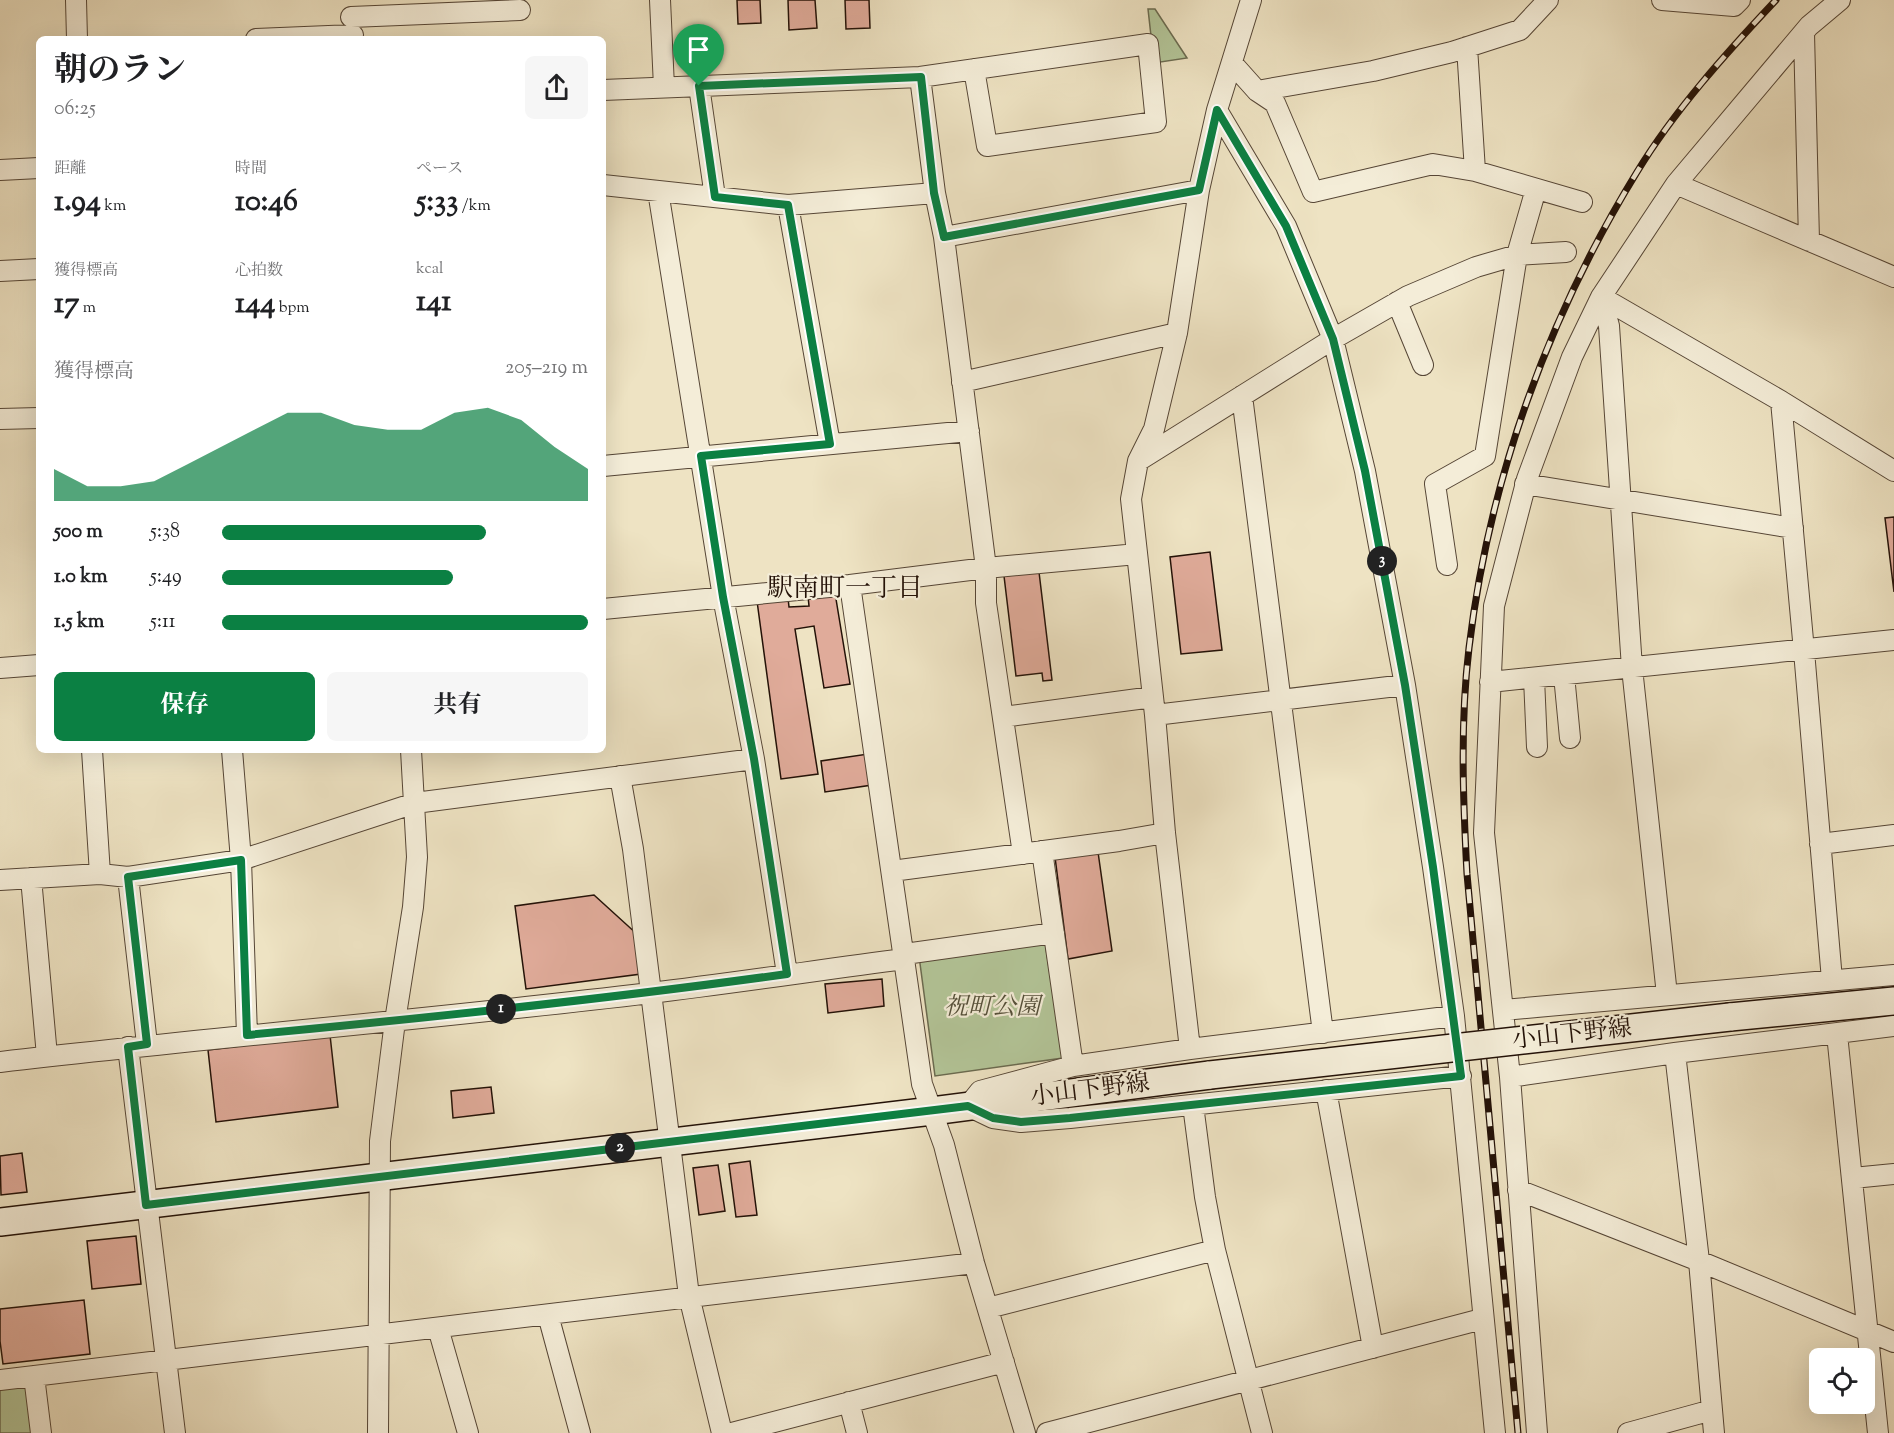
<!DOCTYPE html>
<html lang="ja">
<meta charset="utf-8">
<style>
:root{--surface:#fff;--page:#f6f6f6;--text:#202124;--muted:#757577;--accent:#0b8043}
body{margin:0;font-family:"Sorts Mill Goudy","Noto Serif JP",serif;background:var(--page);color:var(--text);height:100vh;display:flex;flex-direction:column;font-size:22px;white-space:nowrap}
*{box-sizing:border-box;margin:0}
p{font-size:20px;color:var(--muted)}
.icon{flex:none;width:33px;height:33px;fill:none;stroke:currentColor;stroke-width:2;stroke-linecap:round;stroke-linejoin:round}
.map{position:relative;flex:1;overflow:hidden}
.sheet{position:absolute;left:36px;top:36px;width:570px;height:717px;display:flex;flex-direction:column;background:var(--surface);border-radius:9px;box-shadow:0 6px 24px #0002}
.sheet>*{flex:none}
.tools{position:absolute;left:1809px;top:1348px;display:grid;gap:12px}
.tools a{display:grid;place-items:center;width:66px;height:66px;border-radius:9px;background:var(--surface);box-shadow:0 6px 24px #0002;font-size:30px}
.pin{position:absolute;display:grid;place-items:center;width:51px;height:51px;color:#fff;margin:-62px -26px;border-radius:50% 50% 50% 0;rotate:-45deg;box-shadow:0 0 6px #0007}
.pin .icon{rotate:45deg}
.km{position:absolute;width:30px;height:30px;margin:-15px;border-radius:50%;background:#222;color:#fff;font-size:16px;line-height:30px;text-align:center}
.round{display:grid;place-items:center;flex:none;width:63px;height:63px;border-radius:9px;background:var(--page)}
.overview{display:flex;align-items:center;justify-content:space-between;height:102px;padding:0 18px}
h1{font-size:33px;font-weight:700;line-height:45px}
.metrics{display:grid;grid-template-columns:repeat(3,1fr);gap:9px;height:102px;padding:6px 18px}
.metrics div{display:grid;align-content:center}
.metrics b{font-size:30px;font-weight:700}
.metrics small{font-size:16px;font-weight:400}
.metrics p{font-size:16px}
.chart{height:168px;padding:12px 18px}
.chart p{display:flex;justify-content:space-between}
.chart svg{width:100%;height:108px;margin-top:6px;fill:var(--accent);opacity:.7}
.cta{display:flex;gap:12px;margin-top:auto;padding:12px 18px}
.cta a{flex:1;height:69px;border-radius:9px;background:var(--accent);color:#fff;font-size:24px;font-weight:700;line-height:69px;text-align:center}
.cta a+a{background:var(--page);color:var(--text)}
ul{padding:0 18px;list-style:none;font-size:20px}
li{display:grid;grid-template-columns:96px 72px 1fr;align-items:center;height:45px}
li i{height:15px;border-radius:8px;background:var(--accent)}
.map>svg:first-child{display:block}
.green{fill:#b3c598;stroke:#6b6b50;stroke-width:1.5}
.building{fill:#e0ab9a;stroke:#231107;stroke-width:1.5}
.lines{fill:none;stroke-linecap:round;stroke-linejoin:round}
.street-casing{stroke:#564636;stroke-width:22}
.secondary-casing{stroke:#231107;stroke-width:30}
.street{stroke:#f4edd8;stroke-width:20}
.secondary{stroke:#f4edd8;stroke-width:27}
.rail-casing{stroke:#231107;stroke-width:7}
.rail{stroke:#f4edd8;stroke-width:4.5;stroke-dasharray:14;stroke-linecap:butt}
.secondary-bridge-casing{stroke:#231107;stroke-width:30;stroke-linecap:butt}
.secondary-bridge{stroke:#f4edd8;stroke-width:27}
.route-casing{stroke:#fff;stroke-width:12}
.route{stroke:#0b8043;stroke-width:8}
.labels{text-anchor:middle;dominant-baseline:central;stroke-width:4.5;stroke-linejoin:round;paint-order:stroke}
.park-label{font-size:24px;font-style:italic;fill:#55503a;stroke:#f4edd8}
.street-label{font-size:24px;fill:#231107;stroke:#f4edd8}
.neighbourhood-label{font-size:26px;fill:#231107;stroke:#f4edd8}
</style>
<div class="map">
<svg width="1894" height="1433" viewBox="0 0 1894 1433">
<rect width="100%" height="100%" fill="#eee3c3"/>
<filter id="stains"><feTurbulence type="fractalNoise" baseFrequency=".00333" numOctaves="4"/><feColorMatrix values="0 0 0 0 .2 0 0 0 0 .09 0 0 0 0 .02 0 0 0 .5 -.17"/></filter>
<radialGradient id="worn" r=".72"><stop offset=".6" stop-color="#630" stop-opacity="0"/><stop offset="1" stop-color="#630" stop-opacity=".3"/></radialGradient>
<path class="green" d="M1148,9H1155L1187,58L1154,63Z
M1045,942L1063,1058L935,1076L919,956Z
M31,1380L38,1433H0V1383Z"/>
<path class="building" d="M737,0H760L761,23L738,24Z
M788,0H815L817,28L789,30Z
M845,0H869L870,28L846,29Z
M1894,517V592L1885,518Z
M1210,552L1222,650L1181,654L1170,557Z
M1039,572L1052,680L1043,681L1042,673L1016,676L1004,576Z
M835,593L850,684L824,688L814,626L795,629L818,774L781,779L757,601L788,598L789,607L809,606L808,596Z
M868,754L872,785L825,792L821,761Z
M1098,852L1112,951L1068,959L1055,857Z
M594,895L638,935L641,974L526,989L515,906Z
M882,979L884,1006L828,1013L825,984Z
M330,1035L338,1107L216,1122L208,1050Z
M491,1087L494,1113L453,1118L451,1091Z
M22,1153L27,1192L1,1195L0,1156Z
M750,1161L757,1215L736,1217L729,1164Z
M718,1165L725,1211L699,1215L693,1168Z
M136,1236L141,1284L92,1289L87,1241Z
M84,1300L90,1354L3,1364L0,1341V1309Z"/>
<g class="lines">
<g class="street-casing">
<path id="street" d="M76,0L77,39
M660,0L664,87
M1662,0L1734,6L1740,0
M351,17L520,10
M1804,33L1809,241
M256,39L353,35
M1467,47L1475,171
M1232,63L1257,91L1275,103L1313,192L1433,164L1475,171L1582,202
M920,77L935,193L944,237L986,568V603L1023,854
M699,86L715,197
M603,90L920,77L1148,44L1156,122L987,146L974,69
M1257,91L1373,71L1452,52L1520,30L1548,0
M1217,110L1286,226L1333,339L1365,471L1405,685L1433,867L1454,1016L1495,1433
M0,170L39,168
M1676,184L1894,277
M603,185L788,205L935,193
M658,191L723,597L754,759L787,974
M788,205L830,444
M944,237L1199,190
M0,271L39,269
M1601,297L1781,401L1804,651L1832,980
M1601,297L1609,326L1632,668L1667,995
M1397,302L1423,365
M962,382L1177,333
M1242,396L1323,1033
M1781,401L1894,471
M0,419L39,418
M1138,461L1333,339L1408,296L1476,267L1517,255L1566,252
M603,466L969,431
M1525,484L1793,528
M1447,565L1435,484L1485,456L1517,255L1536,189
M850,585L986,568L1137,554
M603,609L850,585L922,1084L944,1145L974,1263L1025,1433
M0,668L39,665
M1564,675L1570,738
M1534,678L1537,747
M1490,682L1894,640
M1155,715L1405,685
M1003,717L1153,697
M92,750L100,874
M232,750L241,860L247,1035
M620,776L633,849L689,1296L722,1433
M1820,844L1894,835
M1042,851L1073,1066
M892,871L1119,841L1165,833
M128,877L147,1044
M31,878L47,1056
M0,880L100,874L128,877L241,860L415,803L754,759
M1503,1010L1894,975
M1454,1016L1190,1049L1073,1066L980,1091L968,1106L993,1118L1021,1122L1070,1118L1461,1076
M1837,1034L1878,1433
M128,1047L175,1433
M1190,1049L1165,833L1155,715L1131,499L1138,461L1154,429L1177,333L1199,190L1217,110L1251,0
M1675,1053L1699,1261L1714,1433
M0,1062C216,1037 434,1019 650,993C735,983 819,970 904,959L912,953L1054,933
M1510,1077L1675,1053L1894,1026
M1326,1090L1373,1348
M1193,1105L1205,1197L1215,1250L1262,1433
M1853,1178L1894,1174
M1518,1190L1699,1261L1894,1342
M988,1308L1215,1250
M548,1315L580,1433
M438,1328L468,1433
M34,1376L41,1433
M0,1380L974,1263
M849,1402L857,1433
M378,1433L380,1141L395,1021L413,907L417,857L411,750
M732,1433L1004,1362
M1047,1433L1482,1319
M1537,1433L1510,1077L1484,833L1494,606L1527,479L1572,357L1601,297L1676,184L1809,26L1840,0
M1628,1433L1712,1410"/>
</g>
<g class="secondary-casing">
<path id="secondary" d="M1730,1017L1894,1001
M0,1222L932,1111L1210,1075"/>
</g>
<use href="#street" class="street"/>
<use href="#secondary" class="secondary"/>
<g class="rail-casing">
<path id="rail" d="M1518,1433L1467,874C1463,799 1460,723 1469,648C1489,479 1548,317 1637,172C1674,111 1727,52 1776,0"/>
</g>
<use href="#rail" class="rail"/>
<g class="secondary-bridge-casing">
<path id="secondary-bridge" d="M1210,1075L1730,1017"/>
</g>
<use href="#secondary-bridge" class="secondary-bridge"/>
</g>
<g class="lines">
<g class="route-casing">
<path id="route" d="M921,77L934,193L944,237L1199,190L1217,110L1286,226L1333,339L1365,471L1405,685L1433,867L1461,1076L1070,1118L1021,1122L993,1118L968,1106L146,1205L128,1047L147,1044L128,877L241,860L247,1035C427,1018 607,999 787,974L754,759L723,597L701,456L830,444L788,205L715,197L699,86Z"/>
</g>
<use href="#route" class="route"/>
</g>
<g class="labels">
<g class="park-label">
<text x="992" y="1008">祝町公園</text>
</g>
<g class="street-label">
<text transform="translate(1572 1035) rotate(-6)">小山下野線</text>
<text transform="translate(1090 1091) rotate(-7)">小山下野線</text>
</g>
<g class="neighbourhood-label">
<text x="845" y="589">駅南町一丁目</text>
</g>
</g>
<rect width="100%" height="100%" filter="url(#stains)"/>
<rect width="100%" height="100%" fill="url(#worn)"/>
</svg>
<div class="tools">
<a><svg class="icon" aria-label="locate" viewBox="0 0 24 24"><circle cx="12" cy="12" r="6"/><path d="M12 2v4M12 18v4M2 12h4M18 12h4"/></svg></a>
</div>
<div class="pin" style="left:699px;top:86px;background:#1e9e55"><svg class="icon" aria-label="arrive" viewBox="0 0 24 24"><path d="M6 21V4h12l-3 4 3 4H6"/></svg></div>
<b class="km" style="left:501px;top:1009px">1</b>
<b class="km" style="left:620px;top:1148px">2</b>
<b class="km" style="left:1382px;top:561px">3</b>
<section class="sheet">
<div class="overview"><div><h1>朝のラン</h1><p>06:25</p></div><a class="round"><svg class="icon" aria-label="share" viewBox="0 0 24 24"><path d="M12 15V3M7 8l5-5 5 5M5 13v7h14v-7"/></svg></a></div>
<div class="metrics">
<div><p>距離</p><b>1.94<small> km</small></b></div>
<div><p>時間</p><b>10:46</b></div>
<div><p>ペース</p><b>5:33<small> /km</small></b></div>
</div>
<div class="metrics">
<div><p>獲得標高</p><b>17<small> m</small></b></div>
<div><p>心拍数</p><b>144<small> bpm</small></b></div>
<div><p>kcal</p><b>141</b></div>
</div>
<div class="chart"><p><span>獲得標高</span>205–219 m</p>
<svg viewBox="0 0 160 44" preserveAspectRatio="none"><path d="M0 44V31L10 38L20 38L30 36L40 29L50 22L60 15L70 8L80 8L90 13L100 15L110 15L120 8L130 6L140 11L150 22L160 31V44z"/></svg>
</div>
<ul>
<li><b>500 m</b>5:38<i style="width:72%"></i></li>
<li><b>1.0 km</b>5:49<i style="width:63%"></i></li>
<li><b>1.5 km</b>5:11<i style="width:100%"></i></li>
</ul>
<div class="cta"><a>保存</a><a>共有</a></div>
</section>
</div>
